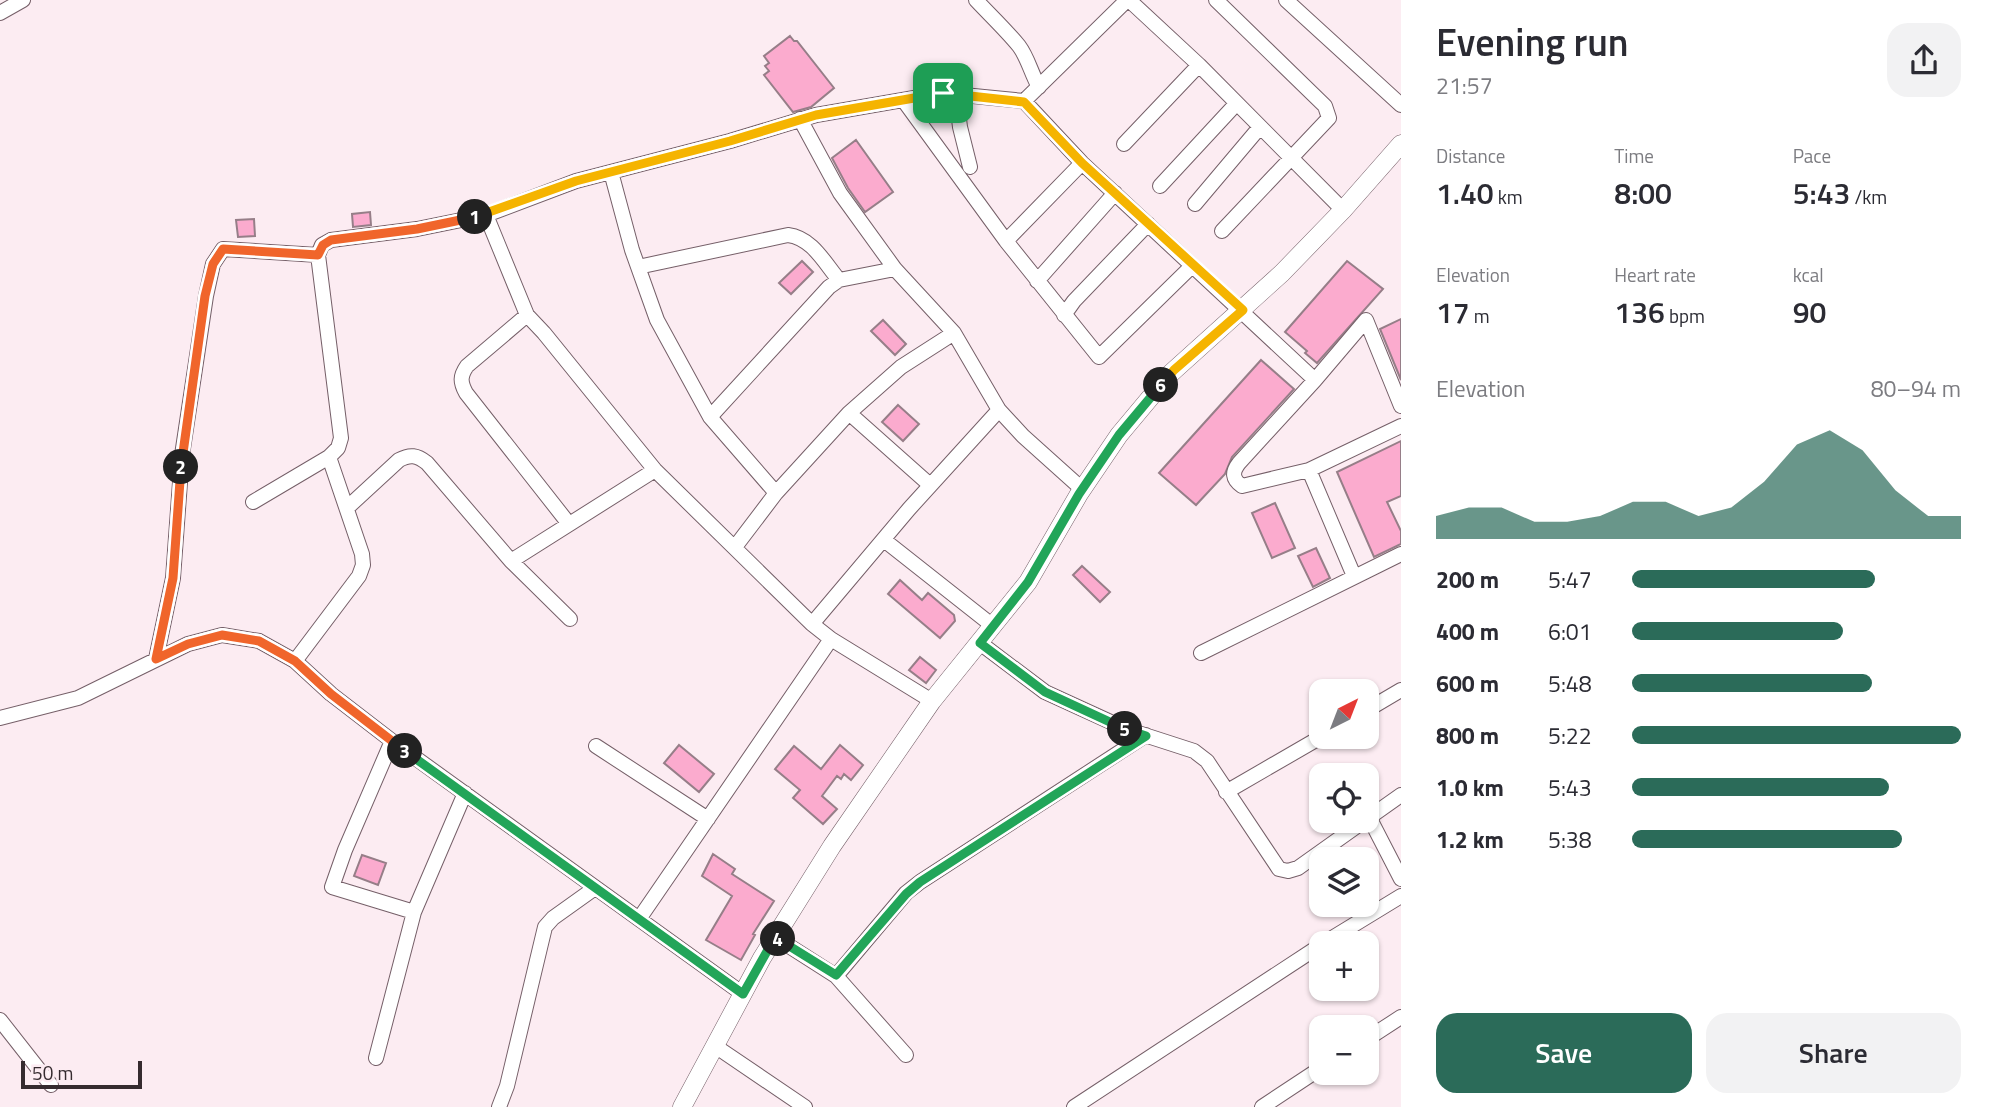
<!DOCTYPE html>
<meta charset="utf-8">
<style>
:root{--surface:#fff;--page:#f2f2f3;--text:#2b2b33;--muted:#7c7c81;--accent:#2b6b59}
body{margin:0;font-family:"Titillium Web",sans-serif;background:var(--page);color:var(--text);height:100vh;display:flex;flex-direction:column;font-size:26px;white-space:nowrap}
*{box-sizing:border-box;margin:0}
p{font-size:23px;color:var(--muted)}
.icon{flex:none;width:38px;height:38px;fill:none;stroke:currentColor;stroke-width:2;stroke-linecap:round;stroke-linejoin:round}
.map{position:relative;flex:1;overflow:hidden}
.details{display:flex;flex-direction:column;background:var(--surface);width:595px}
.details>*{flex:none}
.needle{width:46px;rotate:42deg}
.controls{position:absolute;left:1309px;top:679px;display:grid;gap:14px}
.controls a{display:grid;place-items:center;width:70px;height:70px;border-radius:14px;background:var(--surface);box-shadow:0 2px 5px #0004;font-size:35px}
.scale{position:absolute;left:21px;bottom:18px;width:121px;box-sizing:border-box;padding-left:7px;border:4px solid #352b2f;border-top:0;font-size:19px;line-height:24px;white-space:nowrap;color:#352b2f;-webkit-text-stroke:5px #fcecf2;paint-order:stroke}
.pin{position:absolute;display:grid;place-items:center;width:60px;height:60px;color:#fff;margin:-30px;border-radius:14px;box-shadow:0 4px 10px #0006}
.km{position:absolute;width:35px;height:35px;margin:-18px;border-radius:50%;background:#222;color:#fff;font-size:19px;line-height:35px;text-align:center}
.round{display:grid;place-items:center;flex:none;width:74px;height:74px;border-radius:21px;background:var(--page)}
.summary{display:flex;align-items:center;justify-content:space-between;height:119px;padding:0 35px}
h1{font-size:38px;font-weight:600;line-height:52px}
.metrics{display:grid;grid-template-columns:repeat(3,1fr);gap:10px;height:119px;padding:7px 35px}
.metrics div{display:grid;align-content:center}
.metrics b{font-size:30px;font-weight:600}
.metrics small{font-size:19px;font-weight:400}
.metrics p{font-size:19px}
.chart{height:196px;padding:14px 35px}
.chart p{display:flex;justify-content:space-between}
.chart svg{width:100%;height:126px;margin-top:7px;fill:var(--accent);opacity:.7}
.primary-button{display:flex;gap:14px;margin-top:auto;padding:14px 35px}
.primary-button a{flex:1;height:80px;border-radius:21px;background:var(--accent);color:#fff;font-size:28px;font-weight:600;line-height:80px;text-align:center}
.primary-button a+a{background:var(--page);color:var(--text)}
ul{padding:0 35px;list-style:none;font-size:23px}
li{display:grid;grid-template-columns:112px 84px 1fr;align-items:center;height:52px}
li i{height:18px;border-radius:9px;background:var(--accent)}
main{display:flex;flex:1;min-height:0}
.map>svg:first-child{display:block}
.building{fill:#fbabce;stroke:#967e88;stroke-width:2}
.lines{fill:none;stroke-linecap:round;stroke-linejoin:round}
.minor-casing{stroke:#755f68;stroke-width:16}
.tertiary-casing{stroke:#755f68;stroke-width:19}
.minor{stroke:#fff;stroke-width:14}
.tertiary{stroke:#fff;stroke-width:18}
.split-1-casing{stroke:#fff;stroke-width:14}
.split-2-casing{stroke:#fff;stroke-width:14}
.split-3-casing{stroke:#fff;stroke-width:14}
.split-4-casing{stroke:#fff;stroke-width:14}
.split-5-casing{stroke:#fff;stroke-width:14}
.split-6-casing{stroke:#fff;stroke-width:14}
.split-7-casing{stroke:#fff;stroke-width:14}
.split-1{stroke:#f5b400;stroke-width:9}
.split-2{stroke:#f0652b;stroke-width:9}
.split-3{stroke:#f0652b;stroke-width:9}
.split-4{stroke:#22a559;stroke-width:9}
.split-5{stroke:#22a559;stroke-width:9}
.split-6{stroke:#22a559;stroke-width:9}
.split-7{stroke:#f5b400;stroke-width:9}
</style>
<main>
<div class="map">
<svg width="1401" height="1107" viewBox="0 0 1401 1107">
<rect width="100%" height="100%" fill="#fcecf2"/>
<path class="building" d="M790,36L794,41H797L834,88L811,107L793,112L764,75L769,71L765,66L769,63L764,56Z
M856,140L893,192L865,212L848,188L832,158Z
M370,212L371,225L353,227L352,214Z
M254,219L255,236L238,237L236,220Z
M802,261L813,272L791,294L779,283Z
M1347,261L1383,289L1317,363L1305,353L1307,351L1285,332Z
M1401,319V380L1380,329Z
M883,320L906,344L895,355L871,331Z
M1261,360L1294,389L1232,457L1225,474L1196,505L1159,473Z
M898,405L919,424L903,441L882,422Z
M1401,441V496L1387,502L1401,531V544L1374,557L1337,472Z
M1275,503L1295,548L1272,558L1252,513Z
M1316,548L1330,578L1313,587L1298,556Z
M1082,566L1110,592L1100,602L1073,575Z
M900,580L922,600L928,593L954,615L955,621L940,638L888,594Z
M920,657L936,670L926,683L909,670Z
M679,745L714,774L699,792L664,763Z
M840,745L863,765L851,780L844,774L841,779L837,776L822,796L837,809L823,824L793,798L800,790L775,769L794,746L821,769Z
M713,854L735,869L732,874L774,901L753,934L755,935L741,960L706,940L732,896L702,876Z
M362,855L386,863L378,885L354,876Z"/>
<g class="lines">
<g class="minor-casing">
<path id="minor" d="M976,0C990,15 1006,30 1019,46C1028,58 1031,73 1039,87
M1129,0L1199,65L1343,210
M1216,0L1325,106L1329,118L1222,231
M1286,0L1401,105
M0,13L23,0
M956,95L960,127L970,167
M904,101L1006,241L1099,357L1192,266
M1024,101L1127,0
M800,119L840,193L895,269L954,333L999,410L1023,436L1082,489
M1124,144L1199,65
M611,172L632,250L657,320L710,417L776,493L735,547
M1160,186L1236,104
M1195,204L1260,127
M486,215L527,315L544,333L655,470L812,624L831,639L932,701
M1006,241L1082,163
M638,267L788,235C812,238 824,262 839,280
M1037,281L1115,193
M527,315L467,366C460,376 460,382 466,393L569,524
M1064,315L1074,301L1148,224
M1401,406L1366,320L1315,380L1239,463C1232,472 1232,479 1242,486L1309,470L1401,426
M849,413L930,485
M710,417L829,287L839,280L895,269
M1309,470L1354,576
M776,493L849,413L901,367L954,333
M253,502L329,457L338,448L341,438L318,255L322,245L331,240L417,229L486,215L576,181L730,141L816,115L943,93L1024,101L1082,163L1315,380
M347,508L399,460C410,454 417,455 427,463L511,561L570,619
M884,540L993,626
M511,561L655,470
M812,624L909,509L999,410
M980,643L1045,692L1126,729L1194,751L1207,761L1279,869L1288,871L1298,868L1364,821
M1201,653L1401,554
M156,659L173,578L182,455L206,296L213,264L223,249L318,255
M295,661L359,576L363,565L362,554L329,457
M1367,710L1401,690
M0,718L78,698L188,644L222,635L259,641L295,661L331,694L392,741L743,994
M392,741L345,850L332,887L414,912
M596,746L708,819
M1226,792L1321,737
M1369,817L1401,879
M1367,819L1401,795
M639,919L831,639
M775,937L836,976L906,1055
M1324,943L1401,896
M836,976L906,893L920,882L1146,735
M0,1020L51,1085
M1367,1039L1401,1017
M715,1046L805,1107
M376,1058L414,912L465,793
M499,1107L507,1086L545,927L553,918L595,888
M1074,1107L1321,945
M1262,1107L1321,1068"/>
</g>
<g class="tertiary-casing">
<path id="tertiary" d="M682,1107L762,958L832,846L932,701L1028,582L1079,494L1119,435L1170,374L1282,273L1343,210L1401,144"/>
</g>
<use href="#minor" class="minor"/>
<use href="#tertiary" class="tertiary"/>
</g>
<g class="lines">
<g class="split-1-casing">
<path id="split-1" d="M475,217L576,181L730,141L816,115L943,93"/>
</g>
<g class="split-2-casing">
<path id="split-2" d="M181,467L205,296L213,264L223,249L318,255L323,245L331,240L417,229L475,217"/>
</g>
<g class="split-3-casing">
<path id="split-3" d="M181,467L173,578L156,659L188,644L222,635L259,641L295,661L331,694L405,751"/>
</g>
<g class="split-4-casing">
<path id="split-4" d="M405,751L743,994L775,937L778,939"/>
</g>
<g class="split-5-casing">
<path id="split-5" d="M778,939L836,975L906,894L920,882L1146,736L1125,729"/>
</g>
<g class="split-6-casing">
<path id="split-6" d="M1125,729L1045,692L980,643L1028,582L1079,494L1119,435L1161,385"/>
</g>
<g class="split-7-casing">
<path id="split-7" d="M943,93L1024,102L1082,163L1243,310L1174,370L1161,385"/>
</g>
<use href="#split-1" class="split-1"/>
<use href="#split-2" class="split-2"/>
<use href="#split-3" class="split-3"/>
<use href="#split-4" class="split-4"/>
<use href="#split-5" class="split-5"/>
<use href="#split-6" class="split-6"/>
<use href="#split-7" class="split-7"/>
</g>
</svg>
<div class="controls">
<a><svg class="needle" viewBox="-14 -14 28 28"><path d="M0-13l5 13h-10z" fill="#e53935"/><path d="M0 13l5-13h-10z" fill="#7c7c81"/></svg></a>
<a><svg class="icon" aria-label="locate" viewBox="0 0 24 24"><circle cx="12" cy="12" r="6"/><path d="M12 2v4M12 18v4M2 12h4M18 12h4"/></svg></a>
<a><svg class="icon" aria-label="layers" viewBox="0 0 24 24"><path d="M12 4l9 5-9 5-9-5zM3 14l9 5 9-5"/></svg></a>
<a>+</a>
<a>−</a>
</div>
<div class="scale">50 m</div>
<div class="pin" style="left:943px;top:93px;background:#1e9e55"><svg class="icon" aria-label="arrive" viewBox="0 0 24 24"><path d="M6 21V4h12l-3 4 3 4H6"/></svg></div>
<b class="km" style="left:475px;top:217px">1</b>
<b class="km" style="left:181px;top:467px">2</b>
<b class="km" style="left:405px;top:751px">3</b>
<b class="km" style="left:778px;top:939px">4</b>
<b class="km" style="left:1125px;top:729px">5</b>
<b class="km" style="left:1161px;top:385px">6</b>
</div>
<section class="details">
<div class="summary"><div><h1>Evening run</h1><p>21:57</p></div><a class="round"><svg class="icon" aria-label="share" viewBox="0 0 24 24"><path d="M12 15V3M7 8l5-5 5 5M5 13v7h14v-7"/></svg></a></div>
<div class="metrics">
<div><p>Distance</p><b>1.40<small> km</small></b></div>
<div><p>Time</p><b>8:00</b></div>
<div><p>Pace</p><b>5:43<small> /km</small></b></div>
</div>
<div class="metrics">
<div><p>Elevation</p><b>17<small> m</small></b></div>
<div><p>Heart rate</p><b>136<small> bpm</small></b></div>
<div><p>kcal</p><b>90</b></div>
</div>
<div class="chart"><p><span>Elevation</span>80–94 m</p>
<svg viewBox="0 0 160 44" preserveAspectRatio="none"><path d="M0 44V36L10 33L20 33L30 38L40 38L50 36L60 31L70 31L80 36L90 33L100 24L110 11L120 6L130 13L140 27L150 36L160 36V44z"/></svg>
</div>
<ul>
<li><b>200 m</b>5:47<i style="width:74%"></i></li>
<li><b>400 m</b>6:01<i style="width:64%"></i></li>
<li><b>600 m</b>5:48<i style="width:73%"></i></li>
<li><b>800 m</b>5:22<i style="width:100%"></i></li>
<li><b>1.0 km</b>5:43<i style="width:78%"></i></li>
<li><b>1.2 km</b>5:38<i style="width:82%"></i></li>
</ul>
<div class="primary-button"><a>Save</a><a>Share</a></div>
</section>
</main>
